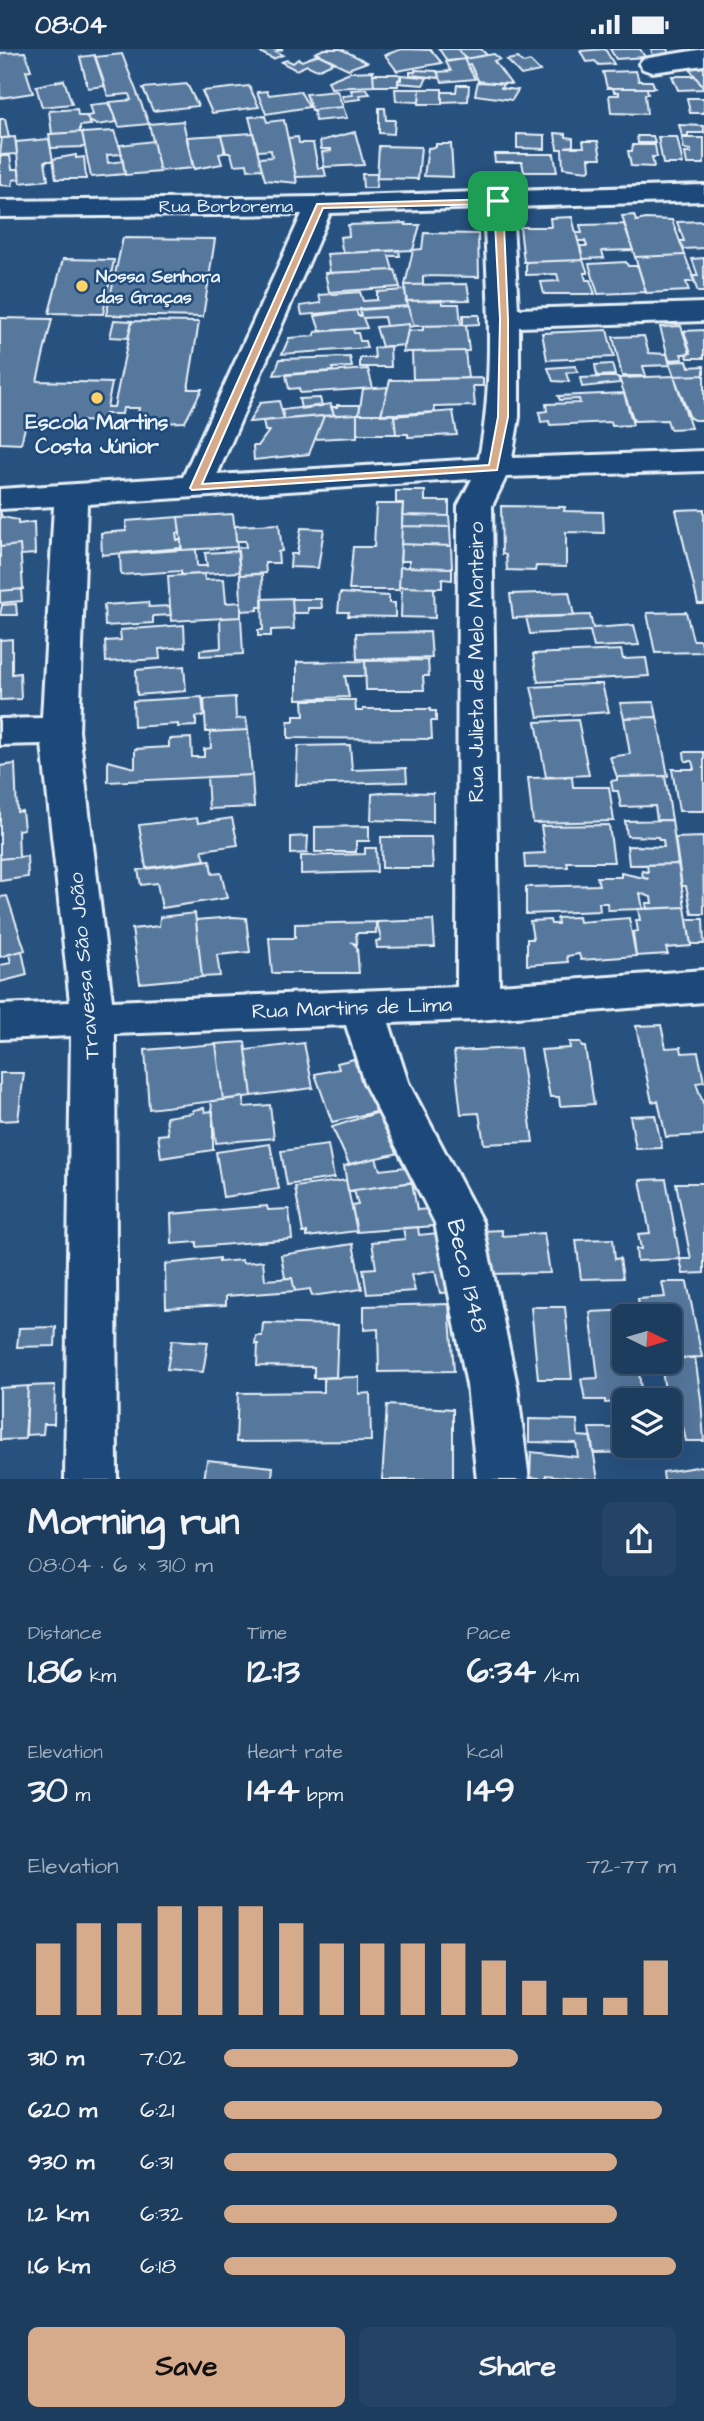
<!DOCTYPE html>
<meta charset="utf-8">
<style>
:root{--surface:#1d3d5f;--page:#254465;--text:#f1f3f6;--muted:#a0aebd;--line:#3b5674;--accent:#d6ab8b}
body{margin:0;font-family:"Architects Daughter",sans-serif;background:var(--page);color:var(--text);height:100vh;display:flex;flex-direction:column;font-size:26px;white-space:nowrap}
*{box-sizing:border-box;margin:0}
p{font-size:23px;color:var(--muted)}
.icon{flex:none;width:38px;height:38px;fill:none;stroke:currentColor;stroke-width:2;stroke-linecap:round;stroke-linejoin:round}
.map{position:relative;height:1430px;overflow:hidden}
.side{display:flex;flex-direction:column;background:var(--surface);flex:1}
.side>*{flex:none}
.needle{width:46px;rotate:95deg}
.tools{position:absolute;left:612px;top:1255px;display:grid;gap:14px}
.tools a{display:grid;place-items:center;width:70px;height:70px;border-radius:10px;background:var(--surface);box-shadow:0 7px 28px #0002,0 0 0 2px var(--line);font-size:35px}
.pin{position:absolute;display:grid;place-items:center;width:60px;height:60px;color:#fff;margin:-30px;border-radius:14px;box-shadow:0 4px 10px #0006}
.round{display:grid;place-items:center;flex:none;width:74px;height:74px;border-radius:10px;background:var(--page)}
.overview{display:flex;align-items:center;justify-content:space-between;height:119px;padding:0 28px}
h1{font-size:38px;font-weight:700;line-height:52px}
.stats{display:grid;grid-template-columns:repeat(3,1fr);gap:10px;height:119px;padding:7px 28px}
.stats div{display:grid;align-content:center}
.stats b{font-size:35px;font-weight:700}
.stats small{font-size:19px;font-weight:400}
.stats p{font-size:19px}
.chart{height:196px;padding:14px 28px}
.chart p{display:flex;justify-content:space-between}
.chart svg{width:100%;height:126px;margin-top:7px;stroke:var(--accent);stroke-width:6}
.button{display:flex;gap:14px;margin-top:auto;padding:14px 28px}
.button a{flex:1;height:80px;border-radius:10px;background:var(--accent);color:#111;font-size:28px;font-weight:700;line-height:80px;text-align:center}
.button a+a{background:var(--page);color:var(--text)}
ul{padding:0 28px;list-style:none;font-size:23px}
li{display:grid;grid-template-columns:112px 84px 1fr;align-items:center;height:52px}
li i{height:18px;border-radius:9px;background:var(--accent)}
.status{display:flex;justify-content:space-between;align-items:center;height:49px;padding:0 35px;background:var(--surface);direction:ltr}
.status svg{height:19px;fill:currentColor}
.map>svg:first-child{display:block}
.building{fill:#57789d;stroke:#e8f1f8;stroke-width:2}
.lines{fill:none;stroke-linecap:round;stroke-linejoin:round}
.minor-casing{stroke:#e8f1f8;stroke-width:6}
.minor{fill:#1f4a7a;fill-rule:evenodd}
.route{fill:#d6ab8b;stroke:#fff;stroke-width:2;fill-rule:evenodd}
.poi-dot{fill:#ffd166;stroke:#1f4a7a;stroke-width:2.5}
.labels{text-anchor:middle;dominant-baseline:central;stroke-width:5;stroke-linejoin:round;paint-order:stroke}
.far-street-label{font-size:18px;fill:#e8f1f8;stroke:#1f4a7a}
.far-poi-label{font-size:18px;font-weight:bold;fill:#e8f1f8;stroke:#1f4a7a;text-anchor:start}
.poi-label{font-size:21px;font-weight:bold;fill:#e8f1f8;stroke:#1f4a7a}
.street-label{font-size:21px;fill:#e8f1f8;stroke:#1f4a7a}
.near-street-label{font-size:24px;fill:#e8f1f8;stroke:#1f4a7a}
</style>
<div class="status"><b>08:04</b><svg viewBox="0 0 49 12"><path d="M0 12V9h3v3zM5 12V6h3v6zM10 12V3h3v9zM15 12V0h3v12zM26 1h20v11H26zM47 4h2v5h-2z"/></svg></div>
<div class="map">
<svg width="704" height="1431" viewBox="0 0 704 1431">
<rect width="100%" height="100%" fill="#27517f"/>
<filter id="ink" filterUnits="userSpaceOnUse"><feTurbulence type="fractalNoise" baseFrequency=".0143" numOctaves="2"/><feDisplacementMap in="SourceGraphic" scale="14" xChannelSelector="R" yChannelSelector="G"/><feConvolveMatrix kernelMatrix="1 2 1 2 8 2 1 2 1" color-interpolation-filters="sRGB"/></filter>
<g filter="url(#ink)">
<path class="building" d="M254,0H283L276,3L283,6L273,10Z
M324,0H341L367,13L348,20L315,4Z
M402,0L431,1L442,14L397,22L385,6Z
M439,0H458L466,10L447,12Z
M458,0H481L487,6L465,10Z
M605,0L614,15L599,16L595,12L587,13L580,2Z
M610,0H640L645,8L616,10Z
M651,0H667L670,6L654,9Z
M25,3L31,21L26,22L33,44L0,49V4Z
M122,5L149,75L119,78L110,53L131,51L129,45L108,47L95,8Z
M319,5L335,13L317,21L307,16L296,21L281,13L287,11L293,14L298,10L302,12Z
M494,5L500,10L494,12L511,35L479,33L470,15L467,16L464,10Z
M95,6L105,37L88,39L80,8Z
M518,9L523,14L530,12L540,22L521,26L507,11Z
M464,10L475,30L442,33L437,23L451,22L446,13Z
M704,18V39L689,19Z
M415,21L437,22L440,29L410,26V23H415Z
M373,22L374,37L331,39L328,32L350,23Z
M636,22L639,32H652L655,39H607L603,23Z
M373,25H397L401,26V31H398V37H374Z
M401,26L422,28L427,29L423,36L398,34Z
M672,27H695L704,40L678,41Z
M64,31L72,55L42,58L36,37Z
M478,32L503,35L501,39L518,41L512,51L475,46Z
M187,35L198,57L153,62L143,39Z
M457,36H469L468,52L442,53V43H456Z
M249,37L259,58L212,64L202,42Z
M613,39H647L648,45H645L647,65L611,64L609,46H619V43H614Z
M367,40L370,45L359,46L361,50L344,52L342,47L353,46L351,41Z
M395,40H420L419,53L396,52Z
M420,40H442V55H419Z
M267,42L269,46L300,42L309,58L266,65L257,43Z
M337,42L343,58L312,61L306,45Z
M687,49H704V64H690Z
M108,54L117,73L97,76L89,72L87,67L93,66L90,56Z
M343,58L347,69L315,72L314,62L317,60Z
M379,59H385L386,71H395L394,85L379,84Z
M77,60L78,67H86L91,76L80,77V83L52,85L49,62Z
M265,67L267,73L284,71L297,134L265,131L259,109L272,108L271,101L258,102L249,68Z
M0,70H5L9,89H0Z
M183,72L193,119L160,122L149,75Z
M679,76L704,77V84H688V87H682Z
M114,82L122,105L107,106L108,114L123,112L125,125L91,128L82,84Z
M82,83L85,98L51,99L49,85Z
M355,83L364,116L324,118L322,103L331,102V100H321L320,92Z
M253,84L262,120L248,121L247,115L234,116L231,104H226L221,86Z
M555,84L566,85V88L573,89V97L565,98H584L583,92H598L601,109H589L590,120L588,122L563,119L562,100H557Z
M517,85L545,86V100L517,99Z
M221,86L224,98V104L219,105L222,115L194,120L187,88Z
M637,87H653L655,94H638Z
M15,88L17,105L0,106L2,89Z
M298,88L299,94H313L318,119H324L326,127L296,128L288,89Z
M658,88H677L683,115H663Z
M682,89H704V115H687L685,104H691V101L684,100Z
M49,90L53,112H45L48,131L20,134L16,93Z
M153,92L160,123L125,126L120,96Z
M436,95H451L453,128L424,127L428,99L436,98Z
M633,96H655L657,108H652L654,118L631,117L628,102H632Z
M379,97L421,98L418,130L377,129Z
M494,105H554L557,123H524L522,113H495Z
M76,106V109L84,108L86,130H56L53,110Z
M0,107H10L12,120H19L20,130L13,131L12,137L0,136Z
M362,125H377L376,139H363Z
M634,166L636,172L646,170L672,171L685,206L635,208L622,167Z
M572,168L583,211L524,213L520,178H551L550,169Z
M704,172V199L683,200L680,192H684L677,173Z
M406,174V176H420L413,201L344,204L342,200L340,188L349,187L348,176Z
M624,175L633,201L602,202L604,209L583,210L580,197H587L585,192H578L576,184H582L580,176Z
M424,184L478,185L479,228L423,227V236H405L413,201L422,200Z
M123,189L215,190L203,268L106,266Z
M399,201L400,207H389L393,221L330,224L327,205Z
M685,206L695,233H686L689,242L646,244L635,208Z
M704,209V243H698L692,227H698L692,210Z
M63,210L114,211L103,265L49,264Z
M583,211L588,224H584L586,231H590L595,245H544L541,233L559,232L557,225L526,226V213Z
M626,213L628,217H638L646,243L598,245L589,215Z
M395,221L400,238L329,243L325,224Z
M467,235L470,251L406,252L405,236Z
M405,241L408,257L302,266L300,257L321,254L319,246L360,243L363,252L377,251V243Z
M442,251V255H459L461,276L414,277L406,252Z
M408,257L414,277L409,278V275L386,277L384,268L363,269L367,279L320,282L315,267L356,261L358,267H361L360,260Z
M463,266H479V275L463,276Z
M0,269L52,270L37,332L112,334L107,358H114L132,272L199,273L188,340H202L185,373L136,375L139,359H123L122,365H105L103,373L27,370L21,395L0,394Z
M114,271L132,272L128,289L110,288Z
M409,275L405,296L382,298L376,278Z
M462,276L466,277L469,302L403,303L408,282L423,281V277Z
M681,277L690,304L681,305L683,310L669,311L660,278Z
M353,280L354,284H358L360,292H365L367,299L282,305L289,289L315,287V283Z
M607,281L614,308L547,311L542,284Z
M704,281V309H688L686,305L691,304L684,282Z
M644,287L649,304L667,305L670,316L643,317L646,327H622L613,288Z
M390,297L391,318H360V309H375L374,299Z
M465,302L468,329L413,330L412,303Z
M350,308L352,318L332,319L333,322L274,326L280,310Z
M687,312L689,318L704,317V326L674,327L669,313Z
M612,315L615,326L597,327L595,316Z
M575,317L578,323L566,324L569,333L553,332L548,319Z
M368,320L373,339L300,344L299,339L289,340L286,326Z
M704,326V371H694L690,369L674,327Z
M674,327L691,379L670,380L667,371L634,372L619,329Z
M606,328H618L620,334L582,338L580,329Z
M483,329V337H473L475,357L434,358L435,363L381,366L390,331Z
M388,338L381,365H359L363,340Z
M624,344L633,376L612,377L611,373L550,376L549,372L541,373L539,363L547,362L546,355L580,354L579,350L560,351L558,347Z
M320,349L322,357L301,360L299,350Z
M279,352L284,370L249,373L260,354Z
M331,355L334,366L284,370L282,361Z
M337,356H360L359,365L334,366L331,358H337Z
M453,362L457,386L408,388V385H396L394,367Z
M357,365V388L315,390L324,367Z
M357,365H394L396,385H357Z
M324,367L309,405L254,411L253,397H258L269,382H265L263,372Z
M396,442H425V452H449V467L402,466L403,454H396Z
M376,455H403L399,541H349L353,498H374Z
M501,457L565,458L564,462L603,463L604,484L566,483V518L536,517L535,522L507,521L506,506L502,505Z
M704,460V555H698L676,461Z
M0,462L2,468L18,471V475L34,473L35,505L21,506L20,496L0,498Z
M233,465L237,498L182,501L178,468Z
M402,466L449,467L450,478L402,477Z
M178,468L180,484H176L177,491H181V499L102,506L101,484L126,482V472Z
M279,475L282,502L278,503L279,514H265L266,524L240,526L237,499L246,498L245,492H236L235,477Z
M402,477L450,478L451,497L401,495Z
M301,479L324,480L318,519L290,518L291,505H297Z
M401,495L451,497L452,519L409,518V512H400Z
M20,496L23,540L0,542V498Z
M196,500L197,517H207L205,504L238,502L240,523L181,526V522L121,526L120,505Z
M400,518L452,519V531L442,530V539L399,538Z
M204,525L205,531L224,530L226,554L241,553V568L171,572L168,527Z
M262,525L263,558H258V561L241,562L240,526Z
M402,538L434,539L435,569L401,568Z
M21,540L22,552L0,554V542Z
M569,543L574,567L513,569L510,545Z
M340,544L389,547V554H395V568L348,567L349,563H338Z
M292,549L294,580L271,581V587H258V581H263L262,550Z
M292,550H321L322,559H308V564H293Z
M148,553L149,558L170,557L171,566L153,567V574L105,577L104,556Z
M16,555L17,566H0L2,556Z
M686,563L693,591H701L703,603L655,604L647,564Z
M590,566L593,579L634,576L639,596L594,598L590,582L530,585L526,568Z
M241,568L243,605L200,607V601L221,599L220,569Z
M184,576L185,598L159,600L160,610L106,613L105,592L121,591L120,581Z
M430,583L432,609L357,610L356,584Z
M12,590V625L20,624L21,650L0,651V591Z
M621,601L623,610L646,609L649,627L538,633L533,605Z
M428,611L429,627H423L424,641H366L365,612Z
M365,612L366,627H345L349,648L297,650V613Z
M184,617L186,642L137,646L136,621Z
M590,635H602L609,663L538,668L531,638Z
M202,648L204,667L196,668V677L178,678V675L134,678L133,652Z
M235,648L236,670L246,669L248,681L206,683L204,650Z
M303,651H355L356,662H363V660H430V662H436V672H431L432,690L288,689V672H294V667H304Z
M654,653L657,668L624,669L620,654Z
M657,668L668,727L617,728L610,708L630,705L624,669Z
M578,671L589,726L546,728L536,673Z
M248,681L252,726L108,733V712L135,719V700L169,698V690L191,689L192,708H204V700L211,699L210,683Z
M350,696L352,721L406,719L407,733L296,736L298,697Z
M684,703H704V762H679L672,720H694L692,712H685Z
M15,715L17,763L22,762L24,780L18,781L19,808L0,810V717Z
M252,726L254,758L209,760L207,728Z
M665,727L672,771H657L655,757L621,758L618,742H613L611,732L617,731V728Z
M572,728L573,738H609L614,772L533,774L528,729Z
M392,743L433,744V773L371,771L372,745Z
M197,769L198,774L232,769L238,796L202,801L205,811L146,819L139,776Z
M672,771L678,815L629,816L627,797L664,798L663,791H659L658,788L627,787L625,772Z
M609,776L614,813H567L568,818L525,819L524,805L545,804L541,777Z
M369,777V792H356V803H315V778Z
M308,787L307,804L291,805V788Z
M381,788H431L433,819H382Z
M703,788L704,865H692L686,837H682L675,789Z
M365,799H376L377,823L301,825V807L365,805Z
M27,807L28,828L0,832V810Z
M210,811L212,825L221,824L227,849L162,859L157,834L141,836L138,821Z
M678,815L685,858L647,860L646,854H652L651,848L640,844L643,860L608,861L607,854H599L600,862L526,865V838L599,836L597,828H621V824L649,830L643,829L642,822L648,823L647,816Z
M7,847L25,901L0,908V848Z
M685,858L691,897L666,899L668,905L636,907L633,883L638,882L636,871H640L638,860Z
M195,864L202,928L140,934L132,880L159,877L160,868Z
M234,868L246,869L250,903L217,906L220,927L202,928L196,871Z
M578,868L579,873L629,869L636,907L581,911L579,905L567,907L568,913L527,916V890H533L530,872L550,871L551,875H558L557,869Z
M687,870H703L704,895H691Z
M433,871L435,898L377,899L376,892L381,891L377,873Z
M376,873V884H356L357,895L353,894L357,898L359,924H272L269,889H295V875Z
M22,902L27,926L0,933V916L11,914L9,905Z
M661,976L666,999L681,998L682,1004L698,1003L704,1033L696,1034L704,1057V1086L666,1088L658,1052L652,1053L636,977Z
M245,993L252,1047L223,1051L216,995Z
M569,993H580L582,998H585L594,1055L560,1057L559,1048H550L541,1001L570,999Z
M304,994L313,1039L252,1047L246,1001Z
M216,995L223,1051L149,1060L145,1001Z
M520,999L533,1093L484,1095L479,1064L461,1065L454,1002Z
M354,1010L356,1017L374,1012L393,1059L332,1073L315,1025L339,1020L337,1014Z
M0,1024H24L18,1071L0,1072Z
M244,1048V1058L270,1056L274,1089L216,1094L211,1052Z
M204,1059L205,1063L213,1062V1101L161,1109L158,1086L168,1085L166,1068L193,1064V1061Z
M379,1063L391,1089L405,1084L413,1101L349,1115L332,1078Z
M655,1066L662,1099L636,1100L630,1067Z
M270,1095L279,1140L223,1148L216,1103Z
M328,1096L334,1129L287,1136L281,1102Z
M376,1109L380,1121L423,1116L431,1131L348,1142L344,1117Z
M666,1130L680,1210L637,1212L636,1200H641L638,1185L650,1184L640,1131Z
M346,1131L357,1182L307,1188V1183L303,1184L295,1138Z
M412,1133L417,1161L442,1159L447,1176L357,1183L352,1157L358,1156L354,1141Z
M676,1134H704V1224L683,1225L680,1210H691Z
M267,1157L268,1161L289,1160L292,1190L197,1198V1193L172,1195L171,1165Z
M418,1178L419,1186L448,1183L462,1243L440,1244L435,1222L411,1226L415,1242L367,1245L363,1220L376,1219L372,1193L405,1190L403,1179Z
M502,1181V1187L544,1184L550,1224L486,1225L480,1182Z
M613,1190L615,1210L620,1209L623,1229L581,1230L576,1191Z
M353,1195L362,1240L312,1247L310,1240L295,1242L292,1229H285L281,1206Z
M219,1209V1213L242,1211L243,1214L263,1212L265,1231L292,1229L295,1242L226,1247V1256L166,1259L165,1215Z
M662,1233H687L702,1308L670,1310V1267H641L638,1250L665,1248Z
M449,1255L454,1322L379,1323L378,1280L364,1281V1257Z
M531,1258H565L572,1330H538Z
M634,1261L635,1267H625V1312H638L642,1351L605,1354V1351H585L581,1330L598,1329L590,1263Z
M263,1274L338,1276L336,1328L314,1329V1318L257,1317L258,1295H255L256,1287H262Z
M56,1278L55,1297L17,1298L19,1279Z
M172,1291L208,1293L203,1323L167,1320Z
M695,1308L701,1350L704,1392H686L683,1378L670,1377V1351H662L661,1342H665L662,1321H654L652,1312Z
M359,1328V1345L370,1344L371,1392L236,1393L238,1344L324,1343V1329Z
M55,1336L54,1375H44L43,1385L26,1386L28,1337Z
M28,1337L25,1390L0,1391V1339Z
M387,1356L453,1360V1431H382Z
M529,1370L577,1371L578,1387L591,1388L598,1431L546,1426V1430L530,1428L531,1403L578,1408L576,1394L529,1393Z
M589,1379H625V1396H644L645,1403L593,1404Z
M207,1411L273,1418L272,1429L277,1431H204Z
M704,1417V1431H664L663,1423Z"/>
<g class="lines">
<g class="minor-casing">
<path id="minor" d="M704,0V16L652,23L643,20L639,15L643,10Z
M704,136V152L512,158L518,260L704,254V272L519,278V368L512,409L704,402V422L506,428L492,457L499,936L704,921V953L478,971L389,974L408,1033L482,1173L517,1336L529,1431H477L467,1336L435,1174L364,1034L346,976L115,985L117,1431H65L71,987L0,990V956L70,953L42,695L0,696V670L42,669L54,457L0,460V440L183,428L302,165L0,168V152L320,148ZM484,159C488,243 495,327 479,410L217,426L330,164ZM472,430L458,457L457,938L112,952L79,682L87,455Z"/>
</g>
<use href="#minor" class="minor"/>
</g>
</g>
<path class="route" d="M498,150L503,152L508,270V368L497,421L192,441L190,439L317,155ZM494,155L500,270L498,368L489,416L202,435L323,159Z"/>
<g class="poi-dot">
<circle cx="82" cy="237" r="7"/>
<circle cx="97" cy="349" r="7"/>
</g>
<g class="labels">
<g class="far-street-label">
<text x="226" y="157">Rua Borborema</text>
</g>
<g class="far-poi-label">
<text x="96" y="227">Nossa Senhora<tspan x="96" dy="21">das Graças</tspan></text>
</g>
<g class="poi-label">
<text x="97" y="373">Escola Martins<tspan x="97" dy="24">Costa Júnior</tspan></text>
</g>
<g class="street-label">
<text transform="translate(476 613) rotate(-90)">Rua Julieta de Melo Monteiro</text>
<text transform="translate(84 917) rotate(-95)">Travessa São João</text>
<text transform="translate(352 959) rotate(-2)">Rua Martins de Lima</text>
</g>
<g class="near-street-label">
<text transform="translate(467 1227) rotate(77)">Beco 1348</text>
</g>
</g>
</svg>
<div class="tools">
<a><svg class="needle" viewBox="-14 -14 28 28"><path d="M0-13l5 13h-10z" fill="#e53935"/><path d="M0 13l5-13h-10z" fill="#a0aebd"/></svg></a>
<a><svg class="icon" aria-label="layers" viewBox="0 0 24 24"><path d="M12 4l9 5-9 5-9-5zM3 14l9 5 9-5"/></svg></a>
</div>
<div class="pin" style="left:498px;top:152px;background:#1e9e55"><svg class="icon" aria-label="arrive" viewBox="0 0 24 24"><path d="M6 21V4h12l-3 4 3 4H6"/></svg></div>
</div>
<section class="side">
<div class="overview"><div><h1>Morning run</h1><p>08:04 · 6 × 310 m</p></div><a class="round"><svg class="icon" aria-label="share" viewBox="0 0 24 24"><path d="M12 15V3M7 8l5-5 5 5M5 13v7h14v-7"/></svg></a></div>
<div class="stats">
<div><p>Distance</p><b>1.86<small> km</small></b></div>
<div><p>Time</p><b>12:13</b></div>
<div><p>Pace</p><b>6:34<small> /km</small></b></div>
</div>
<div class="stats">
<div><p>Elevation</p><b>30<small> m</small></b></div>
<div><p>Heart rate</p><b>144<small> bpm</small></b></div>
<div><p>kcal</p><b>149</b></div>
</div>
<div class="chart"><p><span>Elevation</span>72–77 m</p>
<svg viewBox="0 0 160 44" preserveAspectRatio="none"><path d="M5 44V19M15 44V12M25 44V12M35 44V6M45 44V6M55 44V6M65 44V12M75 44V19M85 44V19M95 44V19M105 44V19M115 44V25M125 44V32M135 44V38M145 44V38M155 44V25"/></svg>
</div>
<ul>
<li><b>310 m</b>7:02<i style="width:65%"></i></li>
<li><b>620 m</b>6:21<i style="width:97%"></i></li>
<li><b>930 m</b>6:31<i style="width:87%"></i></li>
<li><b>1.2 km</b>6:32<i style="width:87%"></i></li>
<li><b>1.6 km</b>6:18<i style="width:100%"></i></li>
</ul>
<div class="button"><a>Save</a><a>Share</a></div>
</section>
